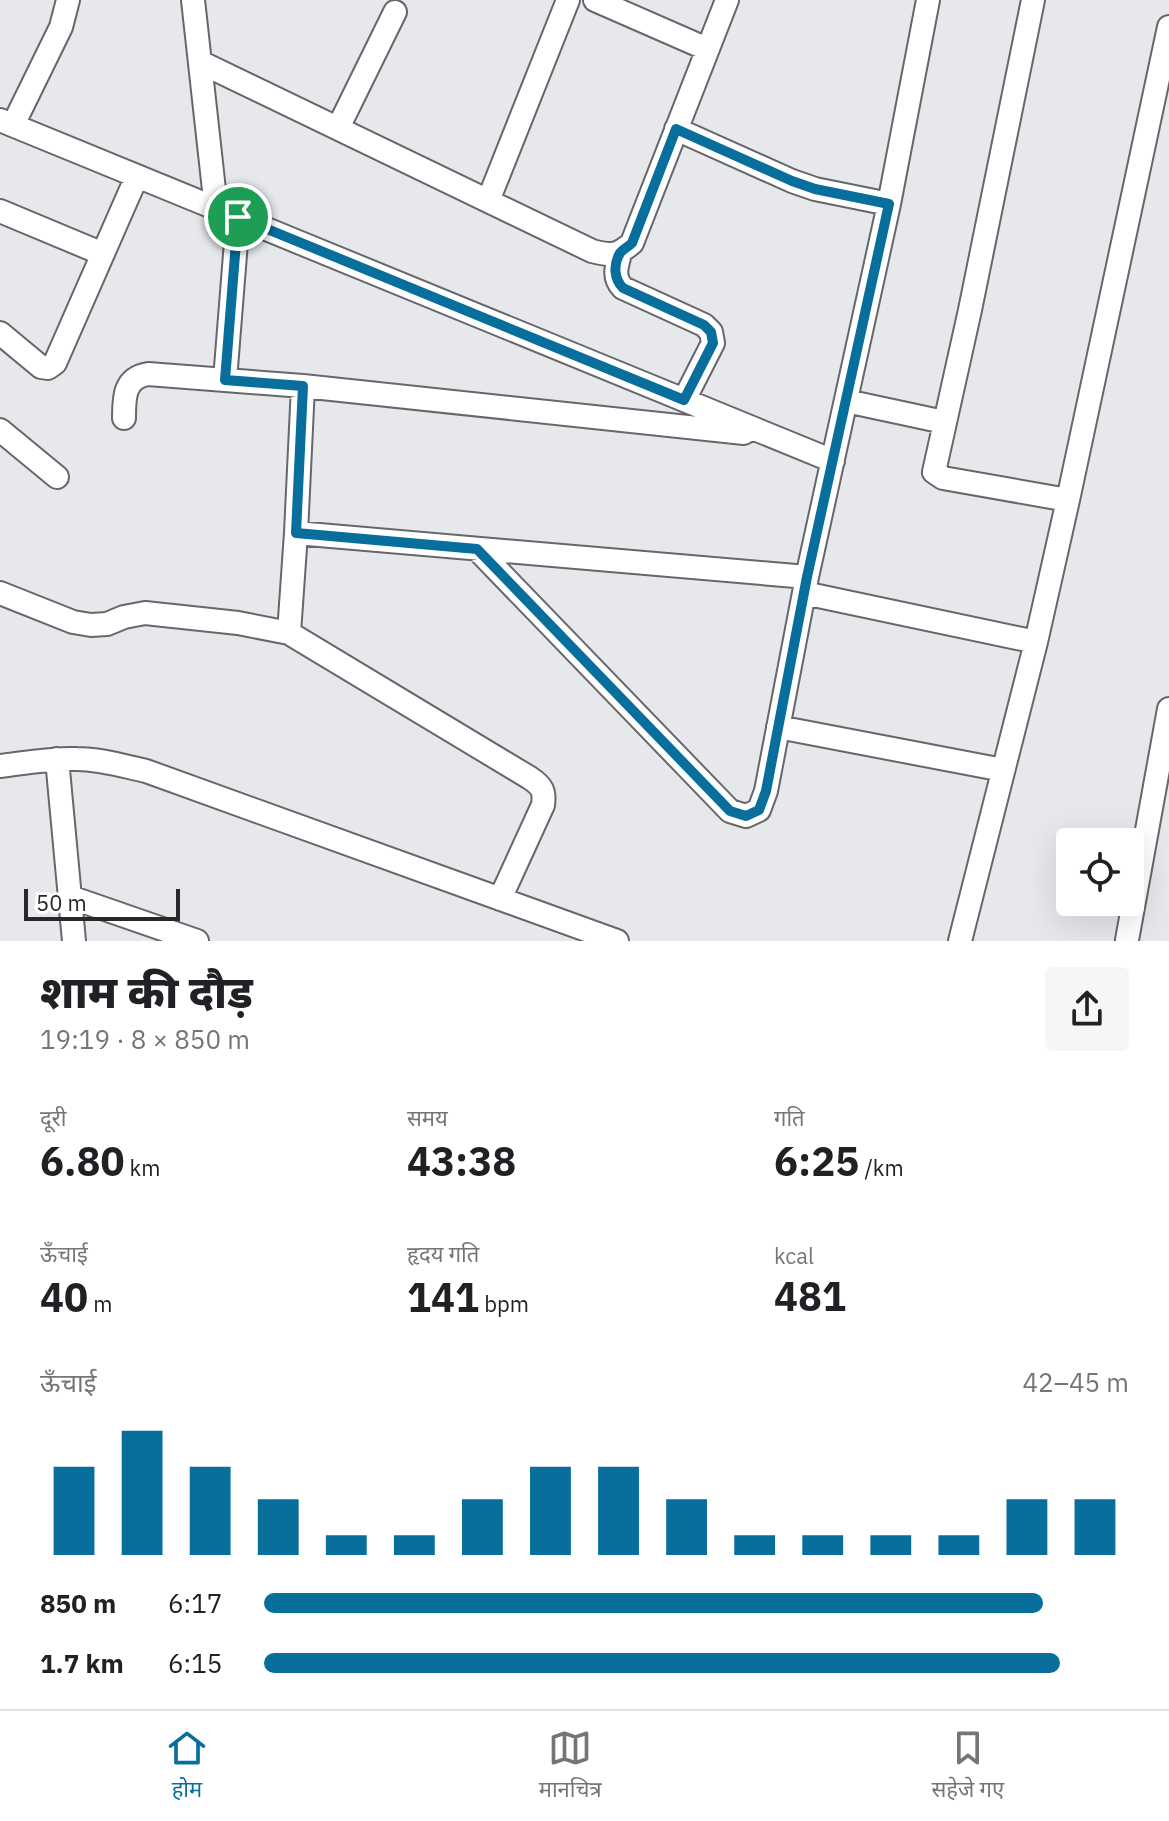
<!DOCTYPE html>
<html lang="hi">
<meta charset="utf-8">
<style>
:root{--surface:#fff;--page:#f6f6f6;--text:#202124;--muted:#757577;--line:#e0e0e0;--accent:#086e9c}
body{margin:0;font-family:"IBM Plex Sans","Noto Sans Devanagari",sans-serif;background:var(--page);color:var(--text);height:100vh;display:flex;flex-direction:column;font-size:30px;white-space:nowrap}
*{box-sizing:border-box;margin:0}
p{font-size:26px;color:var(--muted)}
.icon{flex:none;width:44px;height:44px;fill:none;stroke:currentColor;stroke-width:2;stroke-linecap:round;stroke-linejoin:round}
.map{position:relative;height:941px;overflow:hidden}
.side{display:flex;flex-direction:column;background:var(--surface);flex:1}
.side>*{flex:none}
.fabs{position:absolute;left:1056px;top:828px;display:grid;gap:16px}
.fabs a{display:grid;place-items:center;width:88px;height:88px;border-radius:8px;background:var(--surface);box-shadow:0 8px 32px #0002;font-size:40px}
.scale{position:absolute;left:24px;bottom:20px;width:156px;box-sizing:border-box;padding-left:8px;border:4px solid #272829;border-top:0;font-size:22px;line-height:28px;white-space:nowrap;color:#272829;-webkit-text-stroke:6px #fff;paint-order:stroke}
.pin{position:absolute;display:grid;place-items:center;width:68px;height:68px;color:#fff;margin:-34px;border:4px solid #fff;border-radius:50%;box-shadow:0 2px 8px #0007}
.round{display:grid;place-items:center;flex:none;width:84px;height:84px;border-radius:8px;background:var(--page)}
.head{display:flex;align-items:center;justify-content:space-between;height:136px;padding:0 40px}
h1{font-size:44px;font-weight:800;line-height:60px}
.stats{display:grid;grid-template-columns:repeat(3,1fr);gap:12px;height:136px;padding:8px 40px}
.stats div{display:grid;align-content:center}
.stats b{font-size:40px;font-weight:800}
.stats small{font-size:22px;font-weight:400}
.stats p{font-size:22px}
.chart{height:224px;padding:16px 40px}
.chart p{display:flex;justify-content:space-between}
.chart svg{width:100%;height:144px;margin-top:8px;stroke:var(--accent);stroke-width:6}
ul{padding:0 40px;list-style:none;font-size:26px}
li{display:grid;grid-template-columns:128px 96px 1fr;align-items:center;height:60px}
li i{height:20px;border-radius:10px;background:var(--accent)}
.tabs{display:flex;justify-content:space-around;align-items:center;height:112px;border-top:2px solid var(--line);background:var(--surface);font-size:22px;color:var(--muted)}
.tabs a{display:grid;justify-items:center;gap:4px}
.tabs .selected{color:var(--accent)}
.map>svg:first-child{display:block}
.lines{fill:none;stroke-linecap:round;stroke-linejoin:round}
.minor-casing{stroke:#65676a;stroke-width:26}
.minor{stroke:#fff;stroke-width:22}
.route-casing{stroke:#fff;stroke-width:16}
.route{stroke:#086e9c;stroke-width:10}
</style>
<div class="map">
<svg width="1169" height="941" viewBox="0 0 1169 941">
<rect width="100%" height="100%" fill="#e6e8eb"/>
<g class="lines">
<g class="minor-casing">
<path id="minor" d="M193,0L216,208
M595,0L707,49
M1033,0L970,310L934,472L943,478L1068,500
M200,62L592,251C611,256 617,256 632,243L727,0
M0,120L833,461
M13,125L61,27L68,0
M338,128L395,12
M676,129L792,181L815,189L889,204
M488,201L568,0
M0,211L103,254
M620,254C616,268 613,278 623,288L704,325L711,332L713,343L684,400
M0,333L41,367L48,368L55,363L137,176
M225,380L238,217
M846,401L944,422
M124,418C124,397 124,378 148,374L303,386L744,433
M0,430L57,477
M296,533L807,577
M477,549L730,811L746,816L759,810L766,791L807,577L889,204L928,0
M0,593L73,622L91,625L107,624L124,617L145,613L238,623L289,633L530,778C542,786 545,791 543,805L500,899
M804,593L1036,642
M289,633L296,533L303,386
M778,727L1003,770
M57,759L74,941
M0,766C25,763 51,758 77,759C100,759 123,766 146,771L617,941
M70,897L197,941
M1127,940L1169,709
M960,941L1036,642L1068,500L1169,27"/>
</g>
<use href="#minor" class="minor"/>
</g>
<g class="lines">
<g class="route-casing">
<path id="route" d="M676,129L792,181L815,189L889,204L807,577L766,791L759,810L746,816L730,811L477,549L296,533L303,386L225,380L238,217L684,400L713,343L711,332L704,325L623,288C614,279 613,265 620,253C623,249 628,247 632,243Z"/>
</g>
<use href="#route" class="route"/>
</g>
</svg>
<div class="fabs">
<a><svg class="icon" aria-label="locate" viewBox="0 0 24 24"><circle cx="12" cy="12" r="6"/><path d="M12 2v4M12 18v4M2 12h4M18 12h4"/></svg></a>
</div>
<div class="scale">50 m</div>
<div class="pin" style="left:238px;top:217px;background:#1e9e55"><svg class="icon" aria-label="arrive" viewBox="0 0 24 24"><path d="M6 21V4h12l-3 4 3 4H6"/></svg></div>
</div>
<section class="side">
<div class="head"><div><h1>शाम की दौड़</h1><p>19:19 · 8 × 850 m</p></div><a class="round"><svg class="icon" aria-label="share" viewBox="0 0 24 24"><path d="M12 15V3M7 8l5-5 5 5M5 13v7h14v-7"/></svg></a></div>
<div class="stats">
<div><p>दूरी</p><b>6.80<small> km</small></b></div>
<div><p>समय</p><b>43:38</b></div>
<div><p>गति</p><b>6:25<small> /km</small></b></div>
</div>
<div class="stats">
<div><p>ऊँचाई</p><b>40<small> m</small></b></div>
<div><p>हृदय गति</p><b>141<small> bpm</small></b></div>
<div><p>kcal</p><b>481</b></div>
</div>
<div class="chart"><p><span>ऊँचाई</span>42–45 m</p>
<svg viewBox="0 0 160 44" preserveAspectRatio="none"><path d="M5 44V17M15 44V6M25 44V17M35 44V27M45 44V38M55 44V38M65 44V27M75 44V17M85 44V17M95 44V27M105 44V38M115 44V38M125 44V38M135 44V38M145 44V27M155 44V27"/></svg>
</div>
<ul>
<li><b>850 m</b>6:17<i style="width:90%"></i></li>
<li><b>1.7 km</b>6:15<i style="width:92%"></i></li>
</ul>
</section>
<nav class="tabs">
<a class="selected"><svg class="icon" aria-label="home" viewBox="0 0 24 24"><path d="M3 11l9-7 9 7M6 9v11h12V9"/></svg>होम</a>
<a><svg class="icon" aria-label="map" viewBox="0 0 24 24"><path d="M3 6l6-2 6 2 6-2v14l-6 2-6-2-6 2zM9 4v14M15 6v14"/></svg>मानचित्र</a>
<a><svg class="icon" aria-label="saved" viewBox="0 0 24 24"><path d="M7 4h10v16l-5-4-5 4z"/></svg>सहेजे गए</a>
</nav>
